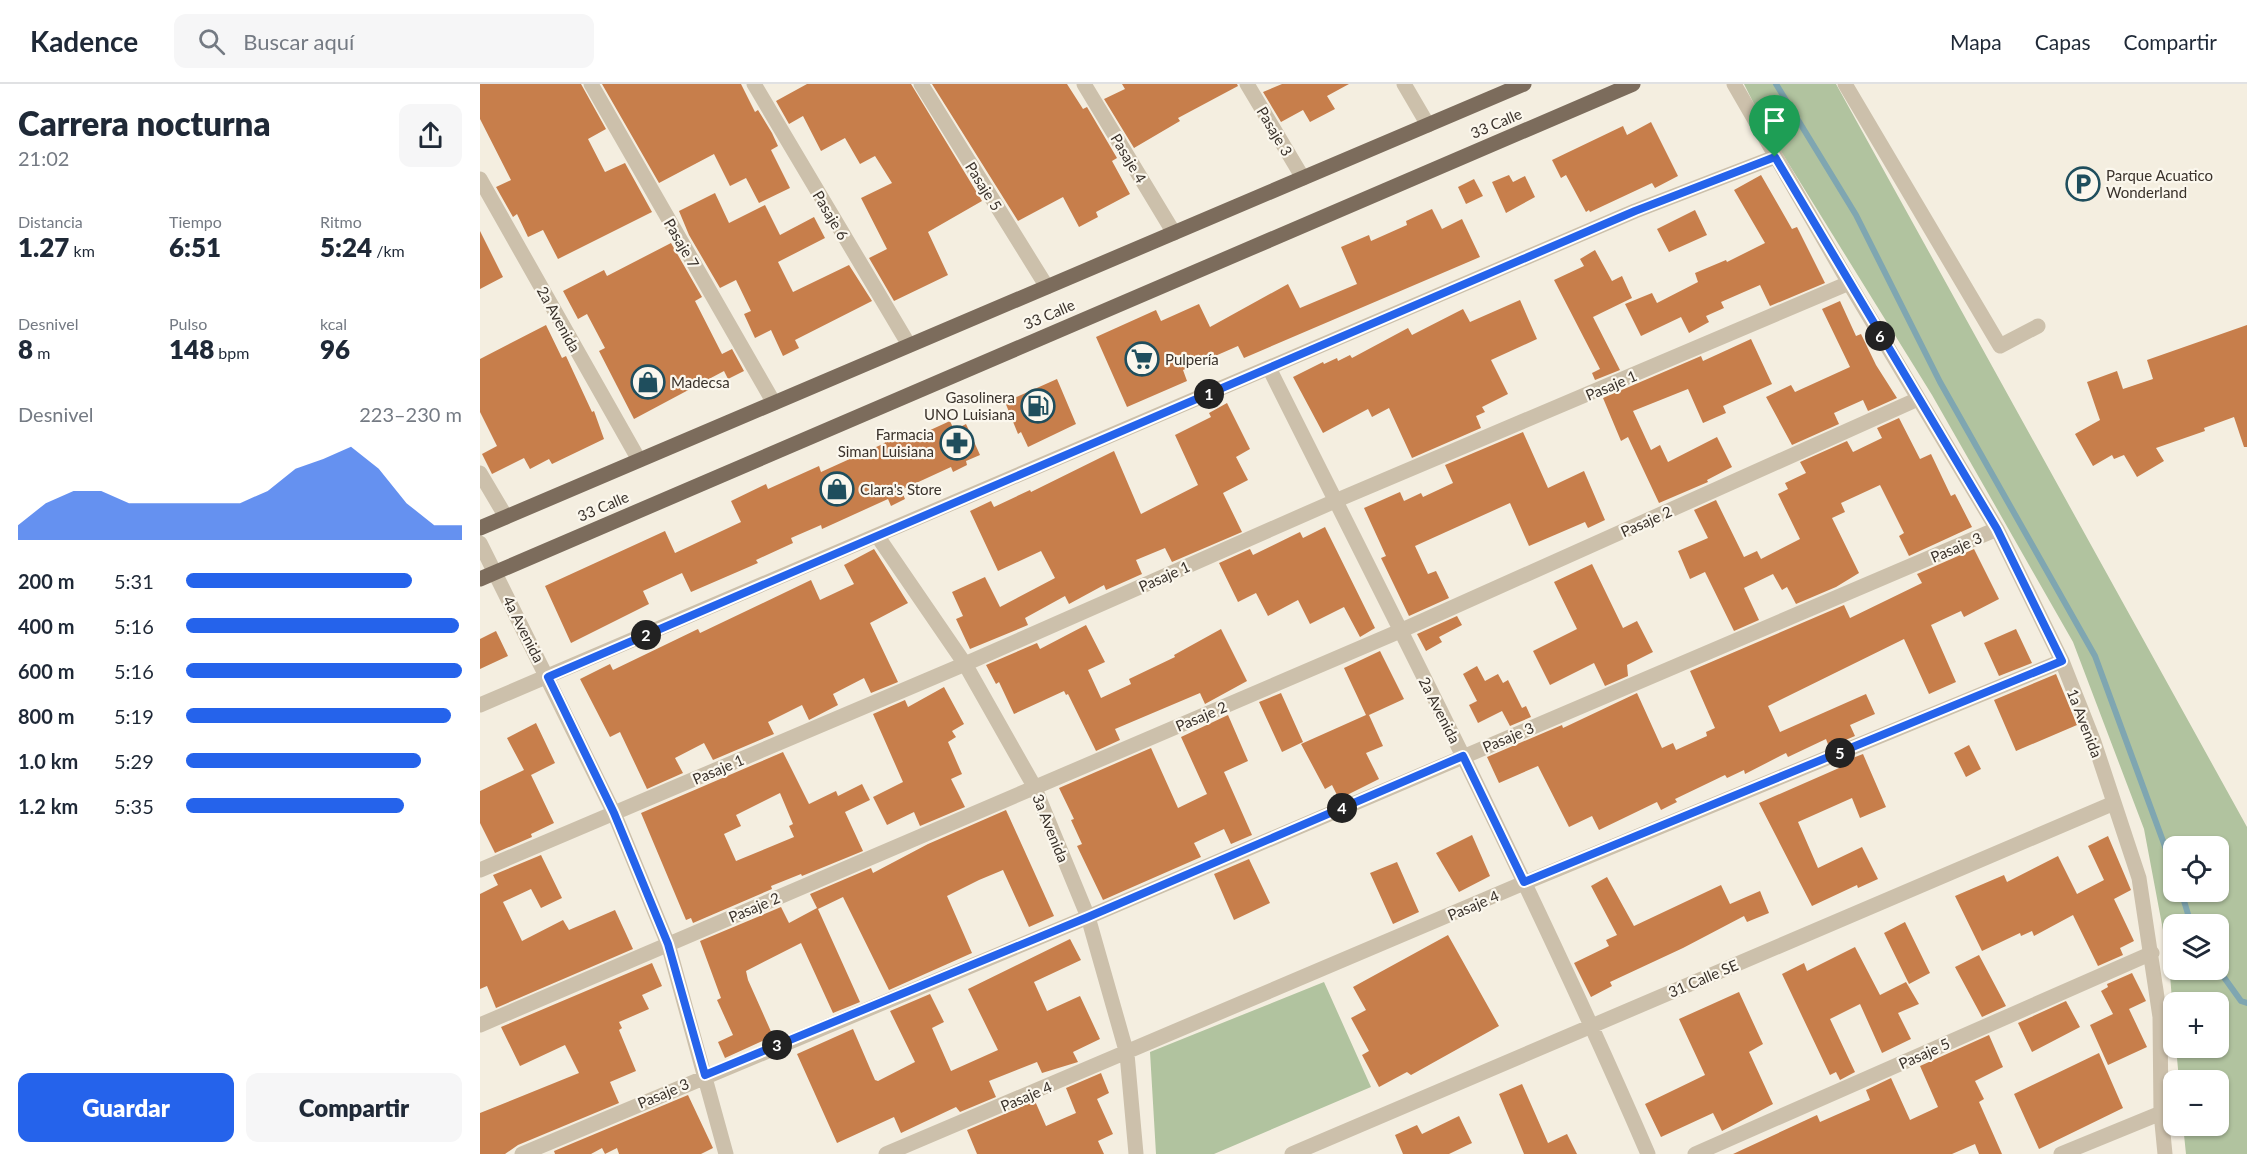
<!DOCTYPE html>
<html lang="es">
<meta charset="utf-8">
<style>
:root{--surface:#fff;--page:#f6f6f7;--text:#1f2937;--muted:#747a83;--line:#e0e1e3;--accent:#2563eb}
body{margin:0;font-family:Lato,sans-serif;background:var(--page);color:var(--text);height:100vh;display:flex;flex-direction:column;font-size:22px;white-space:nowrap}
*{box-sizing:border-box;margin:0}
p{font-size:20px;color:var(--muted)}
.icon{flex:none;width:33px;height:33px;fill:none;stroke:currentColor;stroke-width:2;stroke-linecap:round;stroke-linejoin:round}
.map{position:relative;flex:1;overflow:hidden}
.drawer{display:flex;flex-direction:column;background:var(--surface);width:480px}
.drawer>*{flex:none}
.controls{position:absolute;left:1683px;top:752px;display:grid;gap:12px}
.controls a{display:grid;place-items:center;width:66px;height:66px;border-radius:12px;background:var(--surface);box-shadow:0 2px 4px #0004;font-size:30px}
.pin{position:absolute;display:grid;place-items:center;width:51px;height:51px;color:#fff;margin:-62px -26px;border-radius:50% 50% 50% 0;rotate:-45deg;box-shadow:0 0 6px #0007}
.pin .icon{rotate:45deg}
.km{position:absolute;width:30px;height:30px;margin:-15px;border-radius:50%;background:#222;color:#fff;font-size:16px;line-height:30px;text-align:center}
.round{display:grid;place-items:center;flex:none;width:63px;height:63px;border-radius:12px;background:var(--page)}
.head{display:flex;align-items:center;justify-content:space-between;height:102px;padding:0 18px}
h1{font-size:33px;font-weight:800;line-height:45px}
.stats{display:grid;grid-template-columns:repeat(3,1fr);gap:9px;height:102px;padding:6px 18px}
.stats div{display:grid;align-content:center}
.stats b{font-size:26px;font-weight:800}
.stats small{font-size:16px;font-weight:400}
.stats p{font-size:16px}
.chart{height:168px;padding:12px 18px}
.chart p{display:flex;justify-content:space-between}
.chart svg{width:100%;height:108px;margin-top:6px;fill:var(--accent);opacity:.7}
.button{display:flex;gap:12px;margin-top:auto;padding:12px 18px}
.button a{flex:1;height:69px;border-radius:12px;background:var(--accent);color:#fff;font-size:24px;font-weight:800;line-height:69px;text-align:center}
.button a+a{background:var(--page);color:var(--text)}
ul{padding:0 18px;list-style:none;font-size:20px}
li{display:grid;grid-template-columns:96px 72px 1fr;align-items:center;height:45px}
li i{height:15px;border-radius:8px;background:var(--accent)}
header{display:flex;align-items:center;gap:36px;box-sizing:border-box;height:84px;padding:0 30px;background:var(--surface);border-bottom:2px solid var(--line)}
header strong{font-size:28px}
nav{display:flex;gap:33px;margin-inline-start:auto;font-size:21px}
.search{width:420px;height:54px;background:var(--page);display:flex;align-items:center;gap:15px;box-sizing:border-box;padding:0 21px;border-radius:12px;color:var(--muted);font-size:22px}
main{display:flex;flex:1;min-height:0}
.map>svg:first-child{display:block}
.green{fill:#b1c39f;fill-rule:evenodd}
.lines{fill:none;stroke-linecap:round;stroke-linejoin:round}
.stream{stroke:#7fa6b1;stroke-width:6}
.building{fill:#c77e4b;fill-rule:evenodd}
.minor{stroke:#ccc0ab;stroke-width:15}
.major{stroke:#7c6c5c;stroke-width:15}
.route-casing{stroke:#fff;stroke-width:12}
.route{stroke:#2563eb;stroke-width:8}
.labels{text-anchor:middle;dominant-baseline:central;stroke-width:4.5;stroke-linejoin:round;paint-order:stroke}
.street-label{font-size:15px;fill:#3a322b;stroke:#fbf7ed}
.poi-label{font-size:15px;fill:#3a322b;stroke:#fbf7ed;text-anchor:start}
</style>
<header>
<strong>Kadence</strong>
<div class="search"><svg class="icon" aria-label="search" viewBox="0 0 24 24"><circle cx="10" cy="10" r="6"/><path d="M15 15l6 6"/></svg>Buscar aquí</div>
<nav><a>Mapa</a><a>Capas</a><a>Compartir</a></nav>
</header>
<main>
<section class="drawer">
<div class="head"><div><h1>Carrera nocturna</h1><p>21:02</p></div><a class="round"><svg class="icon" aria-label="share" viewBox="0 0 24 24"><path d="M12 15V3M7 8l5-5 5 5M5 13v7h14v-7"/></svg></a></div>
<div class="stats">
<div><p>Distancia</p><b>1.27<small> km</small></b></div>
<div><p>Tiempo</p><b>6:51</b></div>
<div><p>Ritmo</p><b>5:24<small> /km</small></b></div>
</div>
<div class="stats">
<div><p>Desnivel</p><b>8<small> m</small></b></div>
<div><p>Pulso</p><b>148<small> bpm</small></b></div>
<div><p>kcal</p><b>96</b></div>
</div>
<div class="chart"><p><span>Desnivel</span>223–230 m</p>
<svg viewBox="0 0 160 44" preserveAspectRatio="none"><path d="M0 44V38L10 29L20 24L30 24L40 29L50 29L60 29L70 29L80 29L90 24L100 15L110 11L120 6L130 15L140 29L150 38L160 38V44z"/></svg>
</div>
<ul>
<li><b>200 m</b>5:31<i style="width:82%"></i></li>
<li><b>400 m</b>5:16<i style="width:99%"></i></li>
<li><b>600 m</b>5:16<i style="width:100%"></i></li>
<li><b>800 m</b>5:19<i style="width:96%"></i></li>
<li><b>1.0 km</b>5:29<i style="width:85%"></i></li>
<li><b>1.2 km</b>5:35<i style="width:79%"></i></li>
</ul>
<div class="button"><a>Guardar</a><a>Compartir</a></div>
</section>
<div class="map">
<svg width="1767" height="1070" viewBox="0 0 1767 1070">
<rect width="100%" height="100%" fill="#f4eee0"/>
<path class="green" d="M1264,0H1356L1767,743V1070H1706L1703,1041H1738V996H1699L1696,963H1738V918H1694L1693,929L1689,878L1664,745L1593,558L1452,311L1284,40ZM1694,762H1738V807H1694ZM1694,840H1738V885H1694Z
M844,898L891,1003L734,1070H676L670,968Z"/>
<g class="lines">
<path class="stream" d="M1296,0L1376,131L1460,298L1615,572L1694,787
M1701,807L1711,840
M1738,885L1761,917L1767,919"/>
</g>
<path class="building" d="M0,0H101L126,45L108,55L125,88L145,79L172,128L78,175L63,146L48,153L37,130L33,133L16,103L31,96L0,35Z
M122,0H261L275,28L278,26L292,49L298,62L291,66L310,104L279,119L266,94L250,102L234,70L179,99Z
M327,0H431L502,117L448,148L468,191L414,217L389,174L407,165L381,114L412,99L395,72L380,80L365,54L341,67L323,32L309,40L296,17Z
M452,0H587L603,25L607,23L637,74L632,77L650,110L616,128L618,133L599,143L583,113L538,137Z
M642,0H757L758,2L698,34L700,37L654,64L624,15L645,5Z
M802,0H869L847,12L855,25L830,38L823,26L801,38L783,8Z
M1171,38L1198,92L1175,104L1172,99L1110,128L1109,126L1106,128L1086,91L1081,94L1072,76L1143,42L1147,51Z
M1029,91L1033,98L1045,92L1055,113L1026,129L1012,98Z
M1281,91L1312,145L1317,143L1345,199L1290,222L1280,201L1241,218L1244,224L1226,232L1229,238L1209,249L1201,233L1161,252L1145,220L1172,209L1177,219L1218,198L1215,189L1246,176L1247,178L1285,159L1254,106Z
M994,95L1003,112L986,120L978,103Z
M235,109L249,139L285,121L300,151L334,133L345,154L298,178L313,208L369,181L392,217L315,256L319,264L303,272L291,246L275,254L264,230L271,227L256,196L240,204L209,151L199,127Z
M952,125L962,145L982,135L1000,173L764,274L758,262L703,286L707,297L647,323L616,253L676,226L681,237L719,220L730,243L808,200L820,224L877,200L861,163L889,151L891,157L927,141L926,137Z
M1215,126L1227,151L1189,168L1177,145Z
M0,147L23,193L0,205Z
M191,159L222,213L215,217L242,270L252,265L264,287L248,295L244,287L154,335L119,267L125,264L107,230L98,235L83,207L124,186L127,192Z
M1115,166L1132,197L1142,192L1152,214L1113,233L1140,286L1115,296L1112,289L1120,285L1074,196L1104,182L1100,175Z
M1040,216L1057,255L1011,276L1028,310L1002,323L1005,328L996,332L1001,344L932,374L909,324L892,333L888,325L843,349L813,293L843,278L844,280L857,274L858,277L870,271L872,274L928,244L932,251L983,225L990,238Z
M1360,217L1376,252L1381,250L1396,281L1417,314L1388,327L1383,316L1354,329L1359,340L1312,361L1286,313L1311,301L1315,308L1370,283L1342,225Z
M66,241L82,274L86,272L112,328L114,327L124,355L72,380L69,375L50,385L44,374L12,390L2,370L17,362L0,328V275Z
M1767,241V363H1764L1754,333L1724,344L1725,347L1676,364L1684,377L1657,393L1644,371L1634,375L1632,371L1613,382L1595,350L1620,336L1607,298L1637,287L1643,305L1673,295L1667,276Z
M1271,255L1292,300L1243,322L1246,329L1223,339L1208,305L1153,327L1171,366L1180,361L1188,378L1237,353L1252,383L1227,396L1228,398L1179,419L1148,353L1141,357L1123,314L1221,272L1223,277Z
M577,295L596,340L548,363L541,348L538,350L525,318Z
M747,319L770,365L756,373L768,396L743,409L762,448L692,478L685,464L656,476L662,490L626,506L624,501L589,520L585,512L545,534L548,541L490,565L476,535L483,532L472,508L505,493L520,523L575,494L561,467L518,487L490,427L511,417L514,423L550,406L551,408L634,367L661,430L718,401L695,351L731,333L729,329Z
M1419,334L1440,375L1451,370L1471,412L1475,410L1492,443L1429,472L1419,452L1424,449L1400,401L1361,419L1365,428L1352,434L1379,489L1356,503L1316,520L1307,503L1302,506L1293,490L1264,504L1279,536L1254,547L1225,488L1210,495L1198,467L1228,454L1214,426L1236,416L1264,473L1277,467L1281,475L1320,455L1298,410L1308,405L1305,399L1326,389L1320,378L1367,357L1373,368L1402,354L1397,344Z
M470,337L474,346L486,340L500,371L486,377L487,381L473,388L471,383L421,406L425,415L411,422L408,415L342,445L341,441L311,454L313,459L276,476L278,479L211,508L202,489L163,507L169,520L91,559L65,502L185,447L195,469L261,438L251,417L286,400L288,405L339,382L341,388L405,359L403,354L419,347L424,358Z
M1043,348L1068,404L1104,387L1125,436L1108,444L1105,438L1049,462L1030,419L935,462L948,490L956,487L969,514L929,532L901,474L906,472L884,424L920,408L924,417L941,409L943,413L973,399L965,381Z
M845,443L895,544L880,553L864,523L830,540L818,516L788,532L776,509L758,518L739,479L770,465L773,471L820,448L823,454Z
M394,465L428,519L390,539L418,598L391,609L384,594L353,610L358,621L329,636L322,621L288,638L294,650L233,676L224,659L195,674L203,689L167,705L140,648L130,653L100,595L130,580L133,586L218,545L220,549L331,496L340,516L374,500L364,481Z
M1494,465L1519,515L1484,533L1481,527L1451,541L1476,598L1449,610L1424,555L1288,622L1300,648L1386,610L1395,630L1370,641L1375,652L1349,663L1346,655L1308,673L1306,669L1265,690L1264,686L1247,694L1245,691L1195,715L1197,718L1181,726L1177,718L1119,746L1112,732L1089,743L1058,682L1019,699L1007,673L1082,641L1083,644L1157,609L1182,664L1193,659L1196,666L1227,652L1226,648L1235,644L1210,587L1364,521L1370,534L1442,499L1437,490Z
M1112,480L1143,544L1157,537L1173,568L1147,581L1148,592L1125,602L1114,579L1070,601L1053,567L1097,545L1074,498Z
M977,532L982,541L959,553L962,558L946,567L937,550Z
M606,541L625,578L608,586L621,614L651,600L649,595L695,573L694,571L741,545L767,597L725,620L720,609L635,645L640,656L616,667L588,610L586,611L584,607L534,630L519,598L516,600L506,581L557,559L560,565Z
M1536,545L1552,579L1519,592L1504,559Z
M16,547L28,572L0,585V555Z
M900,567L924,615L889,631L903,662L886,669L899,695L859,715L852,701L845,705L821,660L886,631L864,584Z
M997,582L1005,597L1018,590L1023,599L1028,596L1042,624L1046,622L1051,633L1030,642L1022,627L998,639L989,621L997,617L983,590Z
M1576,590L1597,641L1536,667L1514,616Z
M464,603L484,640L472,647L476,653L468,658L482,690L471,695L485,723L440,742L434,728L407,741L393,713L423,698L393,630L425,616L428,623Z
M801,609L823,658L802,668L779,618Z
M748,631L768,677L744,688L772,751L751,760L744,745L714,759L721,773L623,816L597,762L602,760L591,736L594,735L579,704L671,664L698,724L727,710L701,653Z
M56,639L75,679L51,691L74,739L51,750L52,753L15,769L0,739V707L44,686L27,654Z
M1489,661L1501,685L1486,693L1474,669Z
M303,668L329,720L356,707L358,712L382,700L390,716L365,728L383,767L322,792L321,790L291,802L292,805L213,839L211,834L206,836L161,729ZM300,709L313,740L309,742L314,753L256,777L244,750L261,742L256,731Z
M1383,670L1406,723L1380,734L1372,714L1318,738L1338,784L1382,763L1398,795L1378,804L1377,801L1332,822L1279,719L1359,684L1357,680Z
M526,726L574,832L549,843L523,786L499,796L467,812L492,869L409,906L363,813L338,825L380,918L353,929L321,859L266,887L268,896L293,952L245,974L238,958L253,951L237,916L241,914L220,857L301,823L309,839L337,824L330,810L391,784L393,789L448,760Z
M992,751L1010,792L979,808L956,769Z
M1628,752L1651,806L1634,815L1654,857L1640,864L1643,871L1618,882L1593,831L1554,852L1552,847L1541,852L1540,849L1502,867L1475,812L1524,791L1527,798L1578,772L1597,810L1624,796L1608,762Z
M61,771L82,814L61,824L51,805L23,818L42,857L83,836L89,846L135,826L153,865L16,924L7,902L0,905V810L18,801L13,791Z
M769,775L790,819L754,836L734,790Z
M917,778L939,828L913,840L890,789Z
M1127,793L1154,842L1241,801L1250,820L1280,807L1289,829L1267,838L1264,832L1203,864L1130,898L1132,902L1111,913L1094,879L1129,862L1126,856L1137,851L1111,802Z
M1425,838L1450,889L1429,900L1404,849Z
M968,851L1019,942L931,991L927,988L899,1003L882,971L889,967L871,934L886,926L873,903Z
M590,855L601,876L554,898L567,927L600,912L620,955L593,968L598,978L562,989L557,978L509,997L516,1013L480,1028L476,1023L421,1049L414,1033L357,1059L317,970L373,945L395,996L398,997L435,978L410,927L450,910L464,938L452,944L471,987L518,966L488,905Z
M1375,863L1400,911L1426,898L1439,920L1418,929L1431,955L1402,969L1380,920L1350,935L1375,988L1360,996L1356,988L1350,991L1302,890L1324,879L1327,887Z
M1499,871L1526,922L1502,933L1475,883Z
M172,879L182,902L162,911L169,925L139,938L142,944L139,946L156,987L130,998L139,1019L38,1061L25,1070H0V1029L99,989L85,961L40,982L21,943Z
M1652,889L1666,917L1649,925L1667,963L1628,981L1610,941L1633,930L1621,907L1628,903L1627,900Z
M1259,908L1283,960L1269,968L1293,1020L1242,1047L1233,1029L1181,1053L1165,1020L1225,991L1199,935Z
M1586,917L1600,943L1552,968L1538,939Z
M1509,951L1523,983L1495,997L1504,1015L1499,1018L1522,1070H1499L1495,1060L1472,1070H1253L1337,1031L1340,1038L1390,1016L1386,1006L1411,994L1430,1036L1458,1023L1440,982Z
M1619,969L1643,1024L1559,1065L1534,1010Z
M621,989L629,1009L617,1015L633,1050L618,1057L624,1070H497L487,1046L555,1017L566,1042L596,1029L586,1004Z
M1042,1000L1068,1059L1087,1050L1097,1070H1044L1019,1010Z
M208,1011L233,1064L221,1070H139L137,1064L125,1070L122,1064L111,1070H75L74,1067Z
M979,1032L992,1059L969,1070H923L915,1051L937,1041L942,1050Z"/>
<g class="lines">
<path class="minor" d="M111,0L294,319
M274,0L429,261
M441,0L567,203
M604,0L694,149
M767,0L823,94
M924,0L948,41
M1254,0L1369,199L1517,445L1582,577L1614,658L1659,794L1680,933L1681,1029L1685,1070
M1365,0L1520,262L1558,242
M0,95L159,376
M789,284C919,544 1053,803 1168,1070
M0,389L26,433
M398,453L485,580L554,702L608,833L647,970L656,1070
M0,459L134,729L188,860L246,1070
M0,621L1155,127L1295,73
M0,786L485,580L855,417L1369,199
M0,941L920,547L1438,315
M42,1070L608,833L1517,445
M406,1070L1044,799L1582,577
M812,1070L1634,719
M1215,1070L1672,869
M1581,1070L1681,1029"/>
<path class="major" d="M0,444L1044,0
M0,495L1153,0"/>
</g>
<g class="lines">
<g class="route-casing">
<path id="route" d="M1295,73L1517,445L1582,577L1044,798L983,672L608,833L225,991L188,860L134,729L68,593L1155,127Z"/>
</g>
<use href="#route" class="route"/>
</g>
<defs>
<g id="parking-ring" transform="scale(1.725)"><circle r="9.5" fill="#fbf7ed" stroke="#1f4e5d" stroke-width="1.5"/><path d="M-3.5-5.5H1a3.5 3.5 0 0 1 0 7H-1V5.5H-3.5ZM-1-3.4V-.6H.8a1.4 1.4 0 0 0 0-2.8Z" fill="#1f4e5d"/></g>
<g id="supermarket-ring" transform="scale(1.725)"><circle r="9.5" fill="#fbf7ed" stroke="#1f4e5d" stroke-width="1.5"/><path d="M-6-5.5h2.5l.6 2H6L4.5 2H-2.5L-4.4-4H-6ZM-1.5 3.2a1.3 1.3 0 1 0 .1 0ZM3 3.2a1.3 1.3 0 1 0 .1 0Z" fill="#1f4e5d"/></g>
<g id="shop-ring" transform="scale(1.725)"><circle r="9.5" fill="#fbf7ed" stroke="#1f4e5d" stroke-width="1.5"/><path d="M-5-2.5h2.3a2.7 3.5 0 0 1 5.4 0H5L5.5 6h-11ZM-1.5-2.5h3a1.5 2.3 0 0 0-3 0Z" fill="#1f4e5d"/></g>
<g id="fuel-ring" transform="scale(1.725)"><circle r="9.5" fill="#fbf7ed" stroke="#1f4e5d" stroke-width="1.5"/><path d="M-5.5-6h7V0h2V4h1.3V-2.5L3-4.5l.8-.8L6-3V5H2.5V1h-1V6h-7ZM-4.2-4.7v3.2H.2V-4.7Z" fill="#1f4e5d"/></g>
<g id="pharmacy-ring" transform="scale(1.725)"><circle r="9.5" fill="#fbf7ed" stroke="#1f4e5d" stroke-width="1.5"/><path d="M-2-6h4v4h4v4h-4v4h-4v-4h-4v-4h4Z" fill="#1f4e5d"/></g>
</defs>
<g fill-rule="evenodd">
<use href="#parking-ring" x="1603" y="100"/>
<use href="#supermarket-ring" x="662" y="275"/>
<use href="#shop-ring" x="168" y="298"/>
<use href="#fuel-ring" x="558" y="322"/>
<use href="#pharmacy-ring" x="477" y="359"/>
<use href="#shop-ring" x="357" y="405"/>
</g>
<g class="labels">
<g class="street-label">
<text transform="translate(1016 39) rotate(-23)">33 Calle</text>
<text transform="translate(795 47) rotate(59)">Pasaje 3</text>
<text transform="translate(649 74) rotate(59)">Pasaje 4</text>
<text transform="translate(504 102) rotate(58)">Pasaje 5</text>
<text transform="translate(351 131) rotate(59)">Pasaje 6</text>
<text transform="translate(202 159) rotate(60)">Pasaje 7</text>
<text transform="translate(569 230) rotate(-23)">33 Calle</text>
<text transform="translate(79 235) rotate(61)">2a Avenida</text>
<text transform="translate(1131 301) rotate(-23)">Pasaje 1</text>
<text transform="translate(123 422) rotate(-23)">33 Calle</text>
<text transform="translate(1166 437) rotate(-24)">Pasaje 2</text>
<text transform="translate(1476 463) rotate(-23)">Pasaje 3</text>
<text transform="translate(684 492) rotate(-24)">Pasaje 1</text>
<text transform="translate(44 545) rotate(63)">4a Avenida</text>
<text transform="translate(960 626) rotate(63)">2a Avenida</text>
<text transform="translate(721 632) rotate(-23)">Pasaje 2</text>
<text transform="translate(1605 639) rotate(69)">1a Avenida</text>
<text transform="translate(1028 653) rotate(-23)">Pasaje 3</text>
<text transform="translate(238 685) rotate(-23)">Pasaje 1</text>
<text transform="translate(571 744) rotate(68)">3a Avenida</text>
<text transform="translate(993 821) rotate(-23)">Pasaje 4</text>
<text transform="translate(274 823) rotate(-23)">Pasaje 2</text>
<text transform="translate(1223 894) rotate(-23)">31 Calle SE</text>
<text transform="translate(1444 969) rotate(-24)">Pasaje 5</text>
<text transform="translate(183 1009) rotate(-23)">Pasaje 3</text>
<text transform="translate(546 1012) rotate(-23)">Pasaje 4</text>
</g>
<g class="poi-label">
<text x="1626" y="91">Parque Acuatico<tspan x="1626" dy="17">Wonderland</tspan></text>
<text x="685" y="275">Pulpería</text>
<text x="191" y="298">Madecsa</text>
<text x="535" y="313" text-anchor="end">Gasolinera<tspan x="535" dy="17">UNO Luisiana</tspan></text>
<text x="454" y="350" text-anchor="end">Farmacia<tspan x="454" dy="17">Siman Luisiana</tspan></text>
<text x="380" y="405">Clara's Store</text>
</g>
</g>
</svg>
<div class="controls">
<a><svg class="icon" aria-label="locate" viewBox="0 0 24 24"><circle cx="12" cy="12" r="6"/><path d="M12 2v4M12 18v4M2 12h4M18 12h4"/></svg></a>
<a><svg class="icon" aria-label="layers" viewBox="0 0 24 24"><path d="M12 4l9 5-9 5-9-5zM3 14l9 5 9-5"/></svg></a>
<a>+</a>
<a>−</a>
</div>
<div class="pin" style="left:1295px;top:73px;background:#1e9e55"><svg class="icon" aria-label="arrive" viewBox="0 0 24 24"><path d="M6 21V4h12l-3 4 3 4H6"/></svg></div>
<b class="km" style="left:729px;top:310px">1</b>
<b class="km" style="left:166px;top:551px">2</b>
<b class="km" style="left:297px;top:961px">3</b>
<b class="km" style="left:862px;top:724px">4</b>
<b class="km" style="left:1360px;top:669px">5</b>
<b class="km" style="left:1400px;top:252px">6</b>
</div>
</main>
